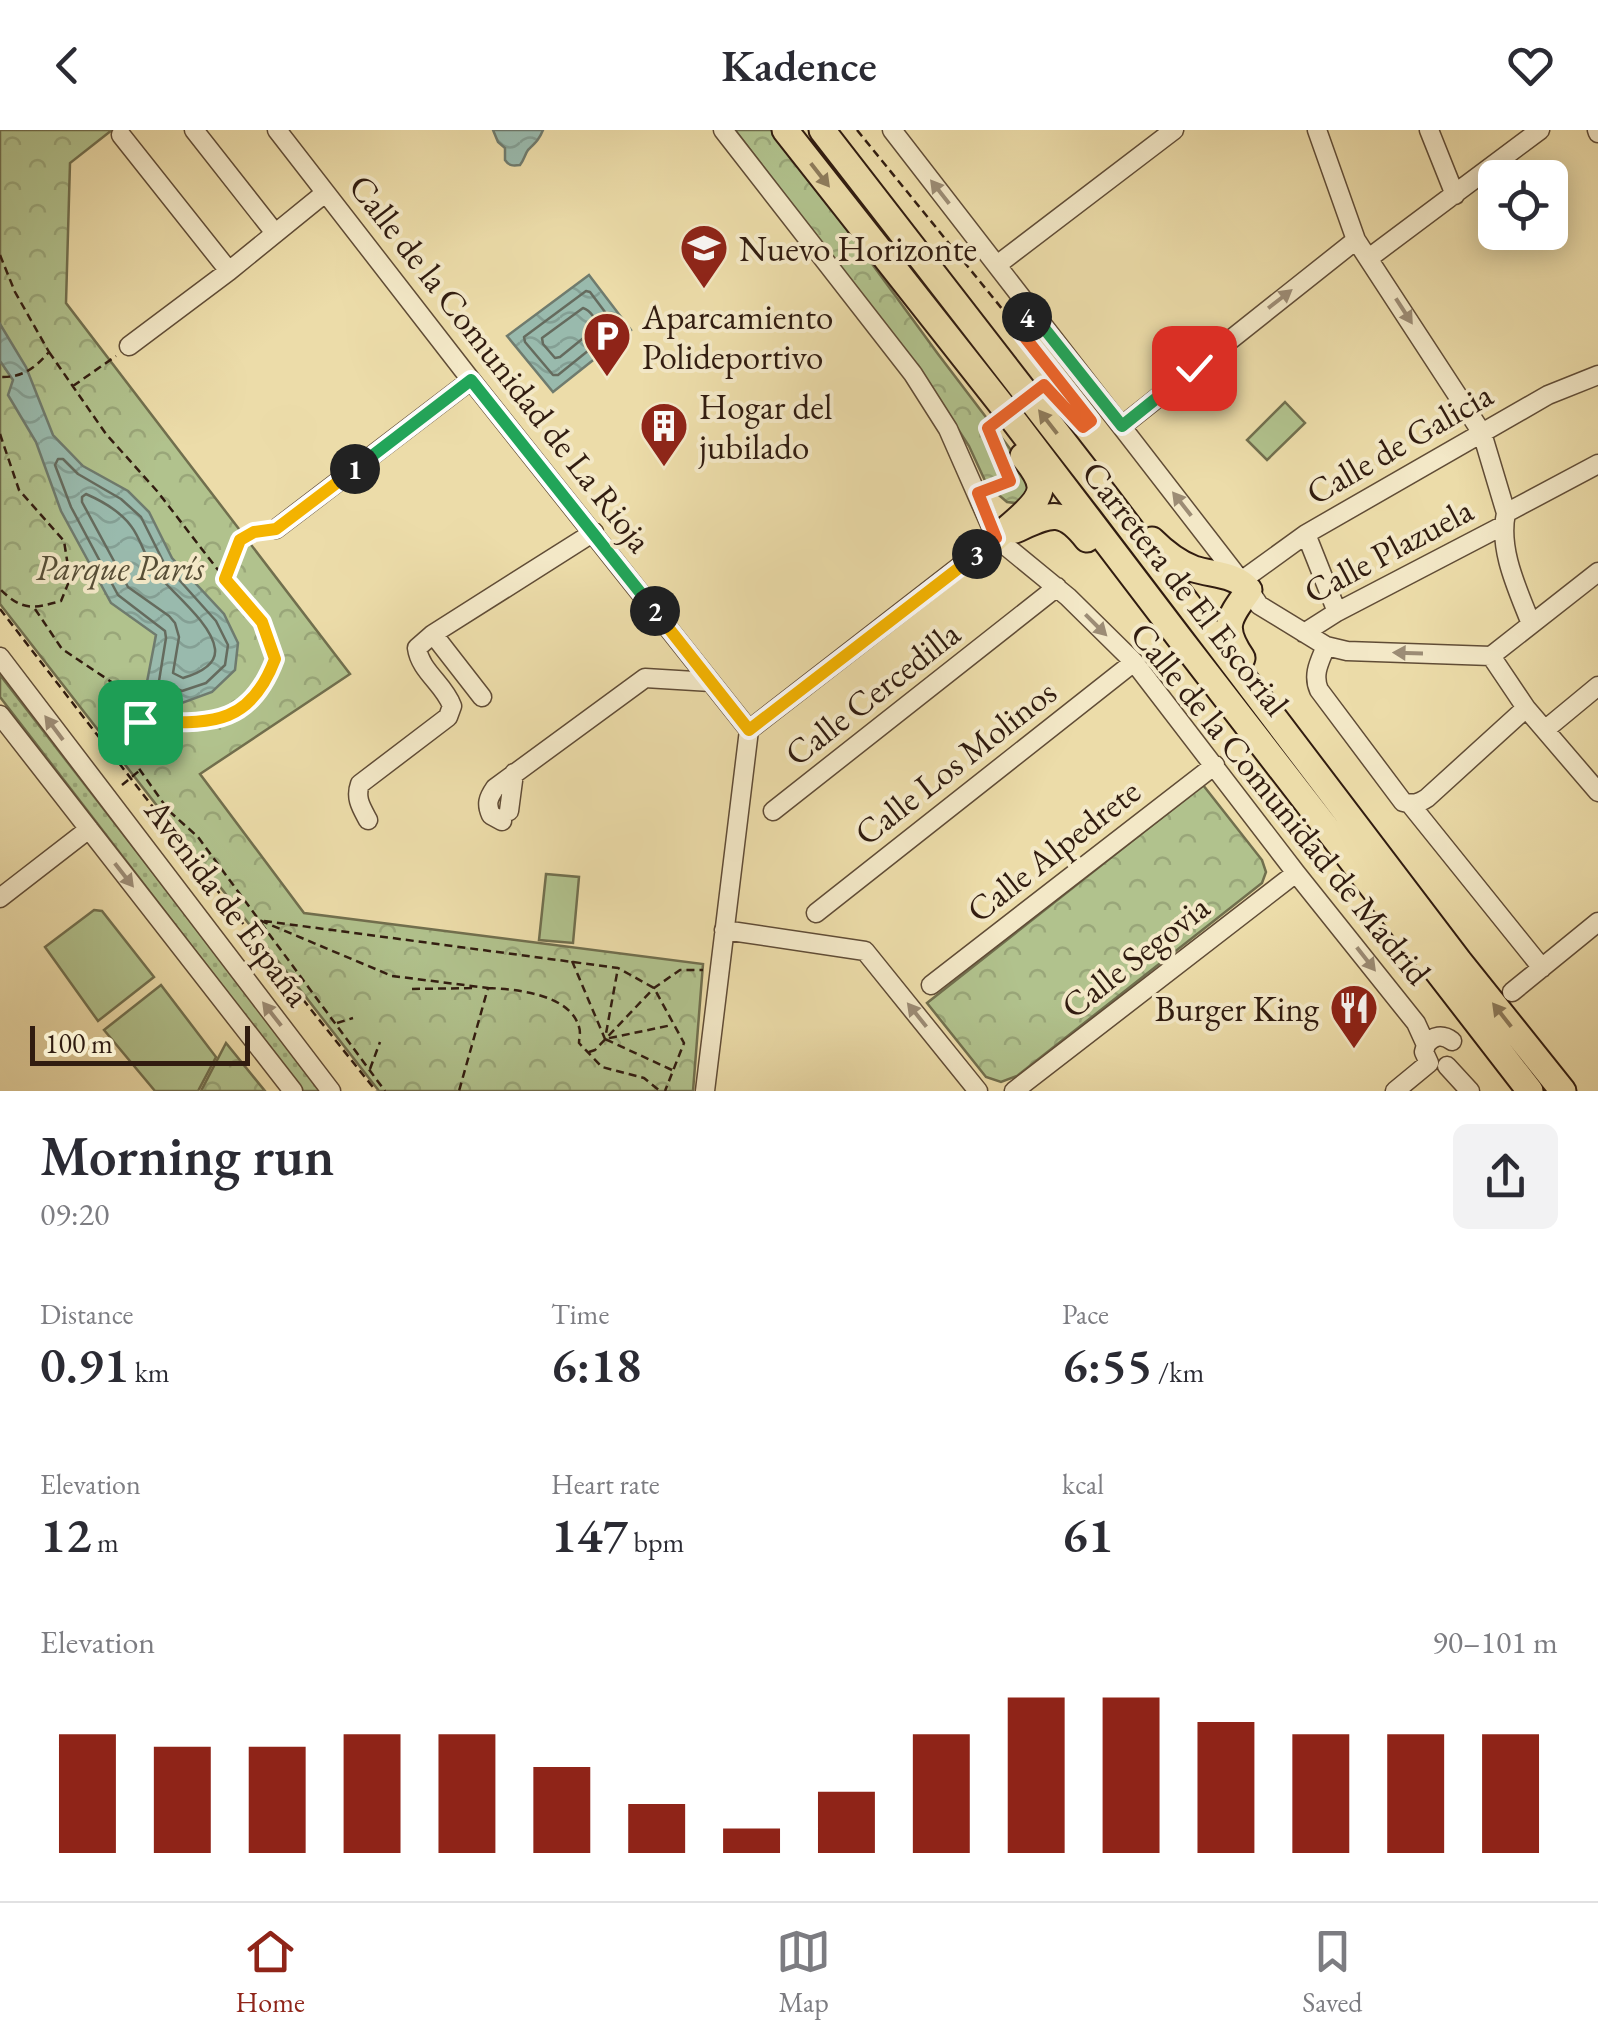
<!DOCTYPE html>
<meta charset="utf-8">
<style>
:root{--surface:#fff;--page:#f2f2f3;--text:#2b2b33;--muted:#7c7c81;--line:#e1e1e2;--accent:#8f2418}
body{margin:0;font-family:"EB Garamond",serif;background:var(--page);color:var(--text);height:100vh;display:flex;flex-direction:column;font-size:38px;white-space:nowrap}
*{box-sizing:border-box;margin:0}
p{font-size:32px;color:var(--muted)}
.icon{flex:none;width:55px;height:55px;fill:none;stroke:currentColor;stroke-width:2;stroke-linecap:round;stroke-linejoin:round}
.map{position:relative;height:961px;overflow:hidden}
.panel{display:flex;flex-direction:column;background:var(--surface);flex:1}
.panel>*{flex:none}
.controls{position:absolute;left:1478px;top:30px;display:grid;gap:20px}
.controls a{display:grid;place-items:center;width:90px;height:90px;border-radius:15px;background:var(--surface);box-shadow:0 5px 25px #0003;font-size:50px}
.scale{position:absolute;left:30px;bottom:25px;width:220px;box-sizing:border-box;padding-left:10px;border:5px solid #311c10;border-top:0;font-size:28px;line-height:35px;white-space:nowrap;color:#311c10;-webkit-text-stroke:8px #f3e8c7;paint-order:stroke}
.pin{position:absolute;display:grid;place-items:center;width:85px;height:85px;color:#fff;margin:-42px;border-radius:20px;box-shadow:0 5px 15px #0006}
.km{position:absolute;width:50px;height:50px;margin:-25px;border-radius:50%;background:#222;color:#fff;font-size:28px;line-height:50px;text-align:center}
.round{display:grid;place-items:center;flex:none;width:105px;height:105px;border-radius:15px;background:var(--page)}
.overview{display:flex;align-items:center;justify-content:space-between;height:170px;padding:0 40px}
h1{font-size:55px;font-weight:600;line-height:75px}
.stats{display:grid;grid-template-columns:repeat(3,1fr);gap:15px;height:170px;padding:10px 40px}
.stats div{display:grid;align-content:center}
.stats b{font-size:50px;font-weight:600}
.stats small{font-size:28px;font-weight:400}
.stats p{font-size:28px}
.chart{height:280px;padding:20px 40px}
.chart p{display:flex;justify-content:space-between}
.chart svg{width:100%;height:180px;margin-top:10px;stroke:var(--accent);stroke-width:6}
header{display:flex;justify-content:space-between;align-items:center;height:130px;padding:0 40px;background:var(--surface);font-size:45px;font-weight:600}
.menu{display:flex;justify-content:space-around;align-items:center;height:140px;border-top:2px solid var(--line);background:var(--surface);font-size:28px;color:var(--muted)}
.menu a{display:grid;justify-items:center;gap:5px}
.menu .on{color:var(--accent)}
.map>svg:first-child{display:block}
.grass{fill:url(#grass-dots);stroke:#716f4e;stroke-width:2.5}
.forest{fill:url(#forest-crowns);stroke:#716f4e;stroke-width:2.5}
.pitch{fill:#b1c28d;stroke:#716f4e;stroke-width:2.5}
.water{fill:url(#water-waves);stroke:#6f7b6e;stroke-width:2.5}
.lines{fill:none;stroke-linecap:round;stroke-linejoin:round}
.shore{stroke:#656b5e;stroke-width:2.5}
.minor-casing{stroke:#604c36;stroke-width:21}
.highway-casing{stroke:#311c10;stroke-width:29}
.path{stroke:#311c10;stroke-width:2.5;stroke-dasharray:8 5;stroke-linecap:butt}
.minor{stroke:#f3e8c7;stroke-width:18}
.highway{stroke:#ecdca9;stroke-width:25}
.path-bridge{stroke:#311c10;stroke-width:2.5;stroke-dasharray:8 5;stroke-linecap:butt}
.oneway{fill:#8e7c5c}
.oneway2{fill:#9c8c75}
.split-1-casing{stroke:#fff;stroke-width:20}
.split-2-casing{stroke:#fff;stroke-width:20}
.split-3-casing{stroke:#fff;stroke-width:20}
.split-4-casing{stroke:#fff;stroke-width:20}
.split-5-casing{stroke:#fff;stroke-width:20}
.split-1{stroke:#f5b400;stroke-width:12}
.split-2{stroke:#22a559;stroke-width:12}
.split-3{stroke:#f5b400;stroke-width:12}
.split-4{stroke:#f0652b;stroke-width:12}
.split-5{stroke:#22a559;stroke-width:12}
.labels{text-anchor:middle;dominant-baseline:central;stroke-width:8;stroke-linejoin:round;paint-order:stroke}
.poi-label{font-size:35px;fill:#311c10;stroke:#f3e8c7;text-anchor:start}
.street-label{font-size:35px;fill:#311c10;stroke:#f3e8c7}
.park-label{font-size:35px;font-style:italic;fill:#574e36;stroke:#f3e8c7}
</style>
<header><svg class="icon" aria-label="back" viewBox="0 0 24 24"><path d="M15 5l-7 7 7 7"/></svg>Kadence<svg class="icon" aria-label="heart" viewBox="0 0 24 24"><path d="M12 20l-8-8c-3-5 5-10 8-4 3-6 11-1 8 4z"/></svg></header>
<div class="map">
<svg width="1598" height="961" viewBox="0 0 1598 961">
<defs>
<pattern id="grass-dots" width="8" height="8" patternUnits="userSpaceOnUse" patternTransform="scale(2.5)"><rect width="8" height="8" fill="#b1c28d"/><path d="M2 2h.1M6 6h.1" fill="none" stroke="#99a679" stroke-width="1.8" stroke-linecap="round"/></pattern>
<pattern id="forest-crowns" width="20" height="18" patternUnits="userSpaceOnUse" patternTransform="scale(2.5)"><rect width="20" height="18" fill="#b1c28d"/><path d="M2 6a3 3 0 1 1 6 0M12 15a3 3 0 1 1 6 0" fill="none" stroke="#99a679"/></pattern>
<pattern id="water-waves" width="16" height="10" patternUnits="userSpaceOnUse" patternTransform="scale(2.5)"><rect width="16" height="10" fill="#99baad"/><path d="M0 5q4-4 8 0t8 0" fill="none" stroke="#849f94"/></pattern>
</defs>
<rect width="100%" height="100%" fill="#ecdca9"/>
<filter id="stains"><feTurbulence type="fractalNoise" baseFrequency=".002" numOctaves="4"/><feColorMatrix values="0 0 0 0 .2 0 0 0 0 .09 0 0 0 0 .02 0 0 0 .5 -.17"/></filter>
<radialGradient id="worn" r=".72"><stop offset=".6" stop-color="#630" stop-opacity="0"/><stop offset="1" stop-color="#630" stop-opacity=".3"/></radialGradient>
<path class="grass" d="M0,545L322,961H303L0,567Z"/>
<path class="forest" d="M0,0H112L70,33L66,173L350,544L200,644L304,783L703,834L693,961H379L0,474Z
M735,0H774L938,224L1033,349L1023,374L1007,372L987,355L969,316L923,245Z
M1203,655L1262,730L1266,742L1262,753L1017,946L1001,952L986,947L927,873Z
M226,913L265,961H201Z"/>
<path class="pitch" d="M1285,272L1305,293L1267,330L1247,310Z
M546,744L579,747L573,813L539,810Z
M94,780L102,781L154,847L98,891L45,817Z
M161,855L216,927L198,961H155L104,900Z"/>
<path class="water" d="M493,0H543C539,10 535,13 528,20C525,24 524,30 520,35C513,36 509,36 505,30V18L498,12Z
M589,145L631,200L553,262L507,206Z
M0,194L26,237L53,305L83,336L128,361L149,382L172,428L224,484L238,513L235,540L212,562L182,573L146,557L156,505L111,473L61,381L36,312L8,265L13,250L0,231Z"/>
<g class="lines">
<path class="shore" d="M586,161L590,162L614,194L615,199L558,245H553L525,212L524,207Z
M583,178C590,180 598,191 597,197L560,227L555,228L543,214L542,208Z
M58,329H63L78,344L121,369L141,387L164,433L216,491L228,515L225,535L206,553L182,561L159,551L166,508L165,501L118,465L71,377L55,335Z
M86,364C102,371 120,381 131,396C142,410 145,430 157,444C173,463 212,494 215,519C217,536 196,544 183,548L173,543L179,507L175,493L169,486L128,457L82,372V367Z"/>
<g class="minor-casing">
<path id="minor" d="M194,0L275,103
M277,0L471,250L749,600
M723,0L913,244L948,299L996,408L1068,467L1134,532L1296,743L1416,893L1426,915L1424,922L1429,933
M892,0L1241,451L1306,404L1548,265L1598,245
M1317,0L1356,110L1482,303L1506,383C1498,420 1518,460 1531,494
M1429,0L1455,65
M1597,0L1598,3
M121,5L229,141
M1369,128L1540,0
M997,135L1174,0
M129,216L229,141L325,63
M1122,296L1356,110
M1506,383L1598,334
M276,399L471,250
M1306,404L1337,482
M1249,460L1259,475L1326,516L1347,521L1491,526
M1304,503L1337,482L1504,395
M433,504L482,567
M1326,516C1320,531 1312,544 1319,560L1403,672C1413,675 1418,674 1427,668L1526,578
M1491,526L1526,578L1598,662
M1491,526L1598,442
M0,527L331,961
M0,585L293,961
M1546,599L1598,556
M1410,674L1542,838
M509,681L514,643
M773,681L1057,457
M368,690C361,677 355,668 360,654L448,587L452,576C444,554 420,541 417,518L433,504L594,402
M502,691L491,685C486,674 488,668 495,658L645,548L711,552
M0,768L89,699
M816,783L1134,532
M724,800L865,821L978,961
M931,855L1215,635
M1512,862L1598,792
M1426,915C1433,905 1443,904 1452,911
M1447,936L1470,961
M705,961L749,600L996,408
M1014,961L1296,743
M1395,961L1429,933"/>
</g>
<g class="highway-casing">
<path id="highway" d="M785,0L1008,283L1178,506L1530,961
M822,0L1108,369L1459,831L1563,961
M1015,400C1049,385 1061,376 1087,409
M996,408C1009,396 1042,373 1040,356C1039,345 1030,335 1023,326
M1152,410C1164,422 1178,433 1194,439C1213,445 1236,444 1249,460C1228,489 1221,497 1242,528"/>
</g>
<path class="path" d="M857,0L1016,196
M0,125L15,162L49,222C35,238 22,248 0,247
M1022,192L1016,196L1091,291L1083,297
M49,222L106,304L157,361L225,449L262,492L275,529C248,600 204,592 140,593L129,614L140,640L169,681L198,707L259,790L392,846L488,858L459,961
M73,256L116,226
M0,304L19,360L64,411L70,449L61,471C33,479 22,481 0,459
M993,357L1010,351
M226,448C232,427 237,407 260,401
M0,479L261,817L376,961
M35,479L62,519L119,557L161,591
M122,655L139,641
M264,791L618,838L654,858L684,913L665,961
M261,793L385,961
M572,831L605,909L618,838
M488,858C515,859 570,864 579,897C581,902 579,908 579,913L602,937L644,948L660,961
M412,859L475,858
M337,893L353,888
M589,922L595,920L654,858L680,840H703
M370,939L380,912
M672,940L605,909L672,895"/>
<use href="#minor" class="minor"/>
<use href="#highway" class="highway"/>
<path class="path-bridge" d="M1010,351L988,297L1044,255L1083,297"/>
</g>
<defs><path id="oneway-solid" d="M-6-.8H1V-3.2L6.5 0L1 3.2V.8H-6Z" transform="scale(2.5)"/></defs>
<g class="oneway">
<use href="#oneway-solid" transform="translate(820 45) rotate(52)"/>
<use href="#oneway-solid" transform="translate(1048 292) rotate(-128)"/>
<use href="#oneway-solid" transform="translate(1502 885) rotate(-128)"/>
</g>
<g class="oneway2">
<use href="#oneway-solid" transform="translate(940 62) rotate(-128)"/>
<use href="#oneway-solid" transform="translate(1280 169) rotate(-38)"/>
<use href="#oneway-solid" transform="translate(1404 181) rotate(57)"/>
<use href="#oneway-solid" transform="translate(1182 374) rotate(-128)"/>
<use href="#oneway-solid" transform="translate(1096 495) rotate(45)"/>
<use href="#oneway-solid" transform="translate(1408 523) rotate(-178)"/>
<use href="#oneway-solid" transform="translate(54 598) rotate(-127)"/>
<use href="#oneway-solid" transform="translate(124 745) rotate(52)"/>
<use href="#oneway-solid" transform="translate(1366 829) rotate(52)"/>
<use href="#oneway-solid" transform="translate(272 884) rotate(-128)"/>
<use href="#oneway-solid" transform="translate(917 885) rotate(-129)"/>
</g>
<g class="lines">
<g class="split-1-casing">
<path id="split-1" d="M140,592C204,592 248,601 275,529L262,492L225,449L240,410L254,402L276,399L355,339"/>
</g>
<g class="split-2-casing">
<path id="split-2" d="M355,339L471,250L655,481"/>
</g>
<g class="split-3-casing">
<path id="split-3" d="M655,481L749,600L977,424"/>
</g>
<g class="split-4-casing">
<path id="split-4" d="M977,424L996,408L978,363L1010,351L988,298L1044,255L1083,297L1091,291L1016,196L1027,187"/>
</g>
<g class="split-5-casing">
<path id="split-5" d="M1027,187L1032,183L1122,296L1194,238"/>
</g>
<use href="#split-1" class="split-1"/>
<use href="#split-2" class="split-2"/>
<use href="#split-3" class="split-3"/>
<use href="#split-4" class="split-4"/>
<use href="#split-5" class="split-5"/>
</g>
<defs>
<g id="school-pin" transform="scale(2.5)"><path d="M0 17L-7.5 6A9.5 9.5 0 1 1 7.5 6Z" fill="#8f2418" stroke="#f3e8c7"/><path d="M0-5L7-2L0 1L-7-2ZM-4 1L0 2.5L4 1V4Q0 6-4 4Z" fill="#fff"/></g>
<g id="parking-pin" transform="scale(2.5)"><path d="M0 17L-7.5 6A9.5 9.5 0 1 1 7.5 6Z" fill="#8f2418" stroke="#f3e8c7"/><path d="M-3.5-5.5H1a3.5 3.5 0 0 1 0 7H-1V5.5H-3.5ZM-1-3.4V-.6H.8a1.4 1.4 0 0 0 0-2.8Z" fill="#fff"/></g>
<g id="building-pin" transform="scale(2.5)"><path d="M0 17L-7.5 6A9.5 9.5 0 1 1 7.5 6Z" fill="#8f2418" stroke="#f3e8c7"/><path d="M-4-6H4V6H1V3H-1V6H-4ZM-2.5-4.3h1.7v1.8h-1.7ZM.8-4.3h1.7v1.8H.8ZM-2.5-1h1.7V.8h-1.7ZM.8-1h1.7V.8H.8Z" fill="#fff"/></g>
<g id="restaurant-pin" transform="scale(2.5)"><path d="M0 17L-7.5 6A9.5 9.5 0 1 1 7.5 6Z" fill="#8f2418" stroke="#f3e8c7"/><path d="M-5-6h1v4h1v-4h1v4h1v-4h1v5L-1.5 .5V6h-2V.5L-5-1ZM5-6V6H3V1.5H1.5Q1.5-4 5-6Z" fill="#fff"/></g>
</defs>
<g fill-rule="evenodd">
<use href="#school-pin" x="704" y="118"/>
<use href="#parking-pin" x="607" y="206"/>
<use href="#building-pin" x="664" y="296"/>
<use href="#restaurant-pin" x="1354" y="878"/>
</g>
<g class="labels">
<g class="poi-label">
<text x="739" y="118">Nuevo Horizonte</text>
<text x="642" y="186">Aparcamiento<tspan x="642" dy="40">Polideportivo</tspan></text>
<text x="699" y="276">Hogar del<tspan x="699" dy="40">jubilado</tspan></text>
<text x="1319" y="878" text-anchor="end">Burger King</text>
</g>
<g class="street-label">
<text transform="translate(501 233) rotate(52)">Calle de la Comunidad de La Rioja</text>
<text transform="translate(1399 313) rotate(-30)">Calle de Galicia</text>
<text transform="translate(1388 420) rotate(-28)">Calle Plazuela</text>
<text transform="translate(1186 458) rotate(52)">Carretera de El Escorial</text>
<text transform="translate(872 563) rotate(-38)">Calle Cercedilla</text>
<text transform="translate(955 632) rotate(-38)">Calle Los Molinos</text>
<text transform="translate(1281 673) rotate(51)">Calle de la Comunidad de Madrid</text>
<text transform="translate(1053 720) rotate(-38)">Calle Alpedrete</text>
<text transform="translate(228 772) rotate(53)">Avenida de España</text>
<text transform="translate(1135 826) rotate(-38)">Calle Segovia</text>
</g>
<g class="park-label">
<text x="120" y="437">Parque París</text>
</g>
</g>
<rect width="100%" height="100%" filter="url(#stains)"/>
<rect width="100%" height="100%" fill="url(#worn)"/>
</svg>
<div class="controls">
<a><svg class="icon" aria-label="locate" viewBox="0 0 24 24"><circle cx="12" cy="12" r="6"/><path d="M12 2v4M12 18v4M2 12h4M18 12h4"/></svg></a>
</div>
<div class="scale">100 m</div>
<div class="pin" style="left:140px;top:592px;background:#1e9e55"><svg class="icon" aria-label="arrive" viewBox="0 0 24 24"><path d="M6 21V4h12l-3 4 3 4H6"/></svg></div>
<div class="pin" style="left:1194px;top:238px;background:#d93025"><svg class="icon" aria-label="check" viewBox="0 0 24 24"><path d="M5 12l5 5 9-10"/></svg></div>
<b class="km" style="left:355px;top:339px">1</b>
<b class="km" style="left:655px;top:481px">2</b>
<b class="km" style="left:977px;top:424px">3</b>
<b class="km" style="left:1027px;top:187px">4</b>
</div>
<section class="panel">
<div class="overview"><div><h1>Morning run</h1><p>09:20</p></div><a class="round"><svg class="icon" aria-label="share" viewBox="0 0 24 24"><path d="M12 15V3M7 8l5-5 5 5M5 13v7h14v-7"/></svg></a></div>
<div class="stats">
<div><p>Distance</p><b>0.91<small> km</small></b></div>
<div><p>Time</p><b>6:18</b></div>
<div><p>Pace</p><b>6:55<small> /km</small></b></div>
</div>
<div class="stats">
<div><p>Elevation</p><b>12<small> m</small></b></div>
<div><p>Heart rate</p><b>147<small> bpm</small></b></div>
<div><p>kcal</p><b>61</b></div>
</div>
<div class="chart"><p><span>Elevation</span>90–101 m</p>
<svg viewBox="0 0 160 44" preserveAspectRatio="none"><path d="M5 44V15M15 44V18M25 44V18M35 44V15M45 44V15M55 44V23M65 44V32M75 44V38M85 44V29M95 44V15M105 44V6M115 44V6M125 44V12M135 44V15M145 44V15M155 44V15"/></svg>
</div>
</section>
<nav class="menu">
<a class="on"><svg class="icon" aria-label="home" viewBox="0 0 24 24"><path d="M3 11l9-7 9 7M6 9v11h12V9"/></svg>Home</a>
<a><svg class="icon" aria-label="map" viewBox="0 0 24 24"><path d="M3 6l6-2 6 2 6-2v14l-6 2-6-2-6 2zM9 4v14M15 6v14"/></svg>Map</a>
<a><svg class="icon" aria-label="saved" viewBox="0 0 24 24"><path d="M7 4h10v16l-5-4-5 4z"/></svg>Saved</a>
</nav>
